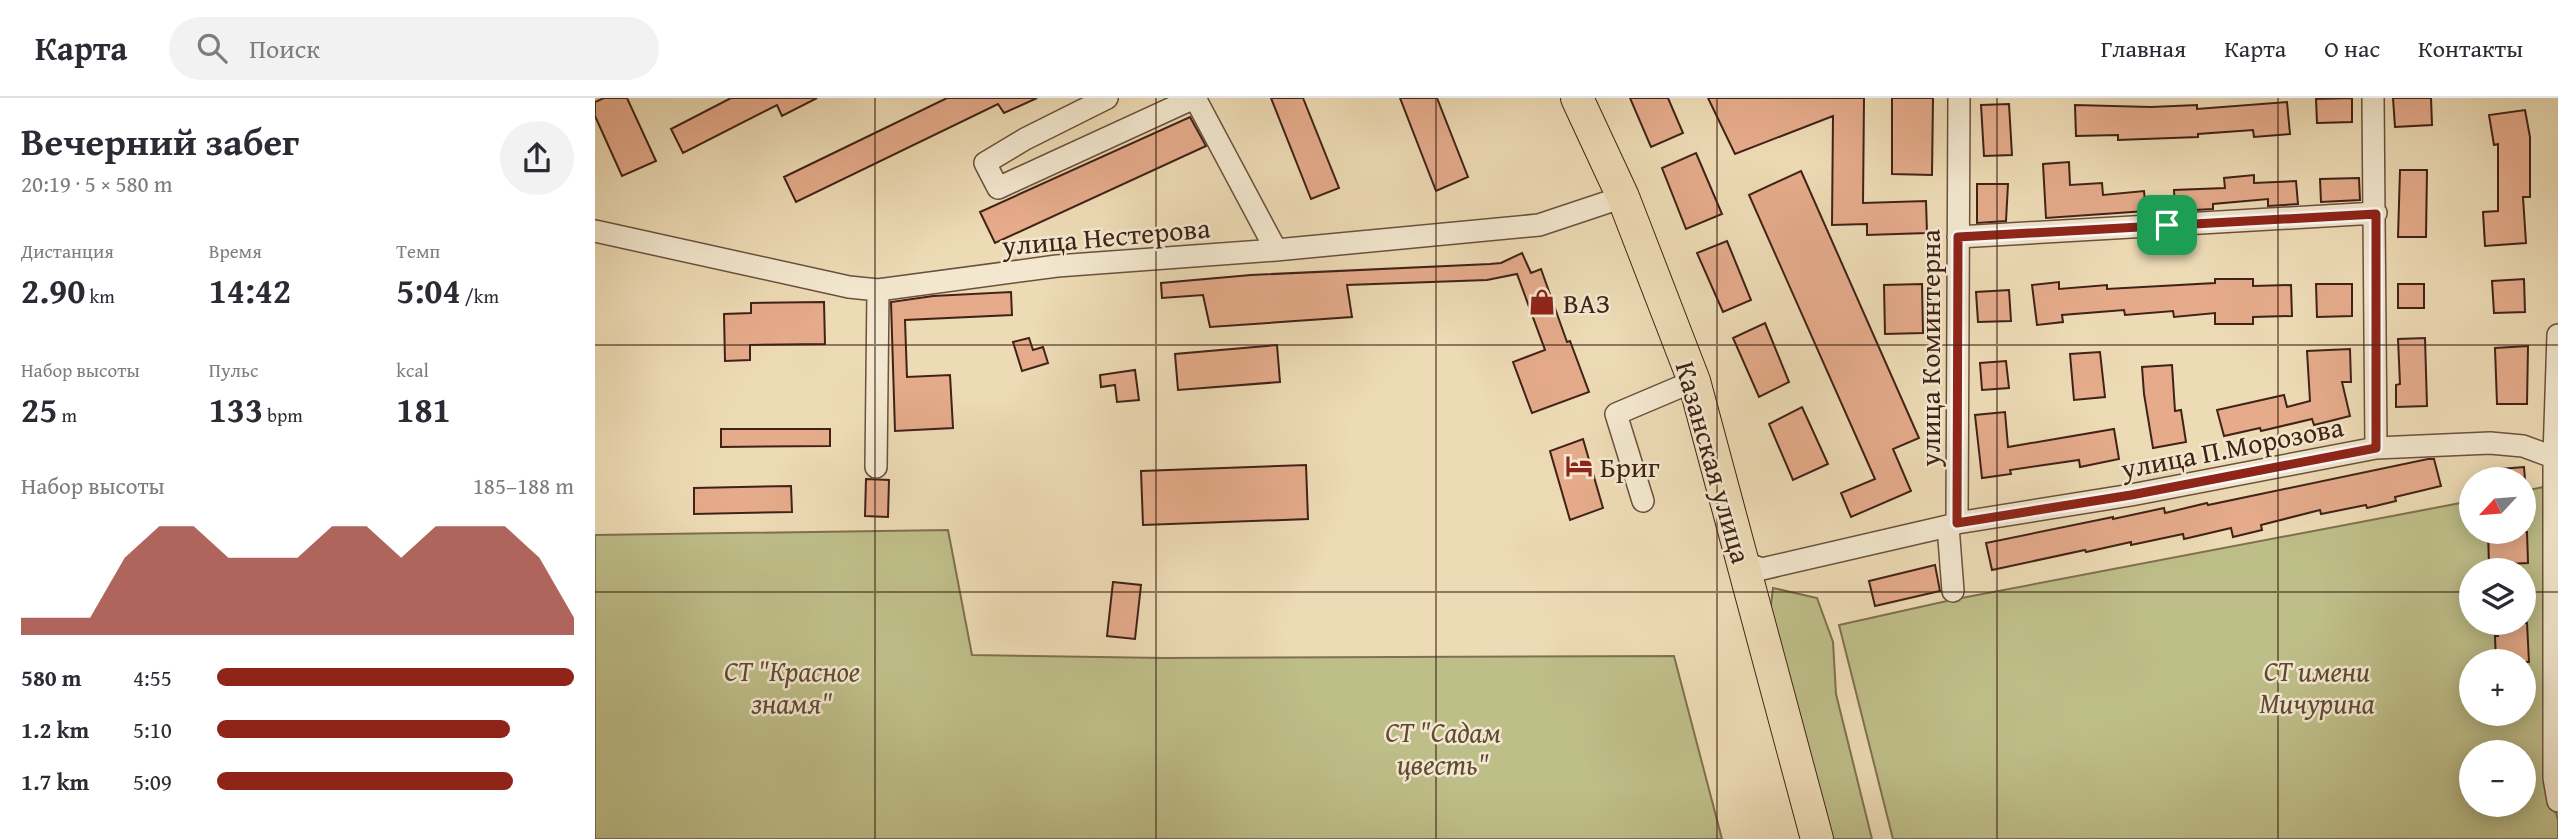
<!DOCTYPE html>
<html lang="ru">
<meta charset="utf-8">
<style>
:root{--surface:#fff;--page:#f2f2f3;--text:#2b2b33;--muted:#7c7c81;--line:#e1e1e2;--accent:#8f2418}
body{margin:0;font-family:"Gentium Book Plus",serif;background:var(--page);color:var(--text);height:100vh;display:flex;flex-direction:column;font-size:26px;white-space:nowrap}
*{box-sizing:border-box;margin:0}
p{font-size:23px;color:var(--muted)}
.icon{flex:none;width:38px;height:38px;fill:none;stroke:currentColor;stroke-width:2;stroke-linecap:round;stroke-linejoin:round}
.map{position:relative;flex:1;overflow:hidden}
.drawer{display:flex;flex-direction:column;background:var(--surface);width:595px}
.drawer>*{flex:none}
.needle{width:46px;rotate:244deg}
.controls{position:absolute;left:1864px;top:369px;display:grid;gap:14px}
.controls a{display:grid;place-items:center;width:77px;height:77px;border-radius:50%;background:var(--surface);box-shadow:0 4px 18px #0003;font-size:35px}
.pin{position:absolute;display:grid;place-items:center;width:60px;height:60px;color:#fff;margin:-30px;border-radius:14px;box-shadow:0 4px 10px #0006}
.round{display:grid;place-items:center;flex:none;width:74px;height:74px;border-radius:37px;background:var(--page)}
.head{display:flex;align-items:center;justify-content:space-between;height:119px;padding:0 21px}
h1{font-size:38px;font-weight:600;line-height:52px}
.stats{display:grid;grid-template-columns:repeat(3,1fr);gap:10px;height:119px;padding:7px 21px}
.stats div{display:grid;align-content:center}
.stats b{font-size:35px;font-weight:600}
.stats small{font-size:19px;font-weight:400}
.stats p{font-size:19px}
.chart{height:196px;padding:14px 21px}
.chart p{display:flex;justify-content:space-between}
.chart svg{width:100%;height:126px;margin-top:7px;fill:var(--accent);opacity:.7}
ul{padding:0 21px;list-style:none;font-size:23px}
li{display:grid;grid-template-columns:112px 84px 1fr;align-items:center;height:52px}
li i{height:18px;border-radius:9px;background:var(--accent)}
header{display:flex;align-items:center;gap:42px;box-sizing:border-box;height:98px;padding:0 35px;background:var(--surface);border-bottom:2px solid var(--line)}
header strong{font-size:33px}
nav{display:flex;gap:38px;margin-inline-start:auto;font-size:24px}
.search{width:490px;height:63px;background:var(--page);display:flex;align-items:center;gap:18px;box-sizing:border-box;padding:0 24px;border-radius:38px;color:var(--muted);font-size:26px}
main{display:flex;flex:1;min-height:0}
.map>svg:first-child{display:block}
.green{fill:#bebe89;stroke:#7f7050;stroke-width:2;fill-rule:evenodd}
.building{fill:#e5ab8b;stroke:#402217;stroke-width:2}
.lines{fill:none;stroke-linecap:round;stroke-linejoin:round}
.minor-casing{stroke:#6b503e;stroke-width:24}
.highway-casing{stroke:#402217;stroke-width:34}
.minor{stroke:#f3e8cf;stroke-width:21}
.highway{stroke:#eddbb5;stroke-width:32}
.route-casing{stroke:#fff;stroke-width:14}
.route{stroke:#8f2418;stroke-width:9}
.grid{fill:none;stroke:#402217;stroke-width:2;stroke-opacity:0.55}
.labels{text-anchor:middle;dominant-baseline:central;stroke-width:5;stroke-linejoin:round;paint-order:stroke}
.street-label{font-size:28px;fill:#402217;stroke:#f3e8cf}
.poi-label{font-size:28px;fill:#402217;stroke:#f3e8cf;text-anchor:start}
.park-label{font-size:28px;font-style:italic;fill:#604934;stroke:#f3e8cf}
</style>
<header>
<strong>Карта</strong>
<div class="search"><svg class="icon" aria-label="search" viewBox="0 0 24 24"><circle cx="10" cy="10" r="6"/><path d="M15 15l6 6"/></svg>Поиск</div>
<nav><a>Главная</a><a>Карта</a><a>О нас</a><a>Контакты</a></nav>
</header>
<main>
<section class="drawer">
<div class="head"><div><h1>Вечерний забег</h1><p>20:19 · 5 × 580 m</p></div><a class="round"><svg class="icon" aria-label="share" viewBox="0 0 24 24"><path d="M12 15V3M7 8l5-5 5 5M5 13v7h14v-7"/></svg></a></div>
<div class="stats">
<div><p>Дистанция</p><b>2.90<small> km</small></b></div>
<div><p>Время</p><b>14:42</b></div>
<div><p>Темп</p><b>5:04<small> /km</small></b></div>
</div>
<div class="stats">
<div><p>Набор высоты</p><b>25<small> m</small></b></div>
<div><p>Пульс</p><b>133<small> bpm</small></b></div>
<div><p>kcal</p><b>181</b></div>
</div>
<div class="chart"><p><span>Набор высоты</span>185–188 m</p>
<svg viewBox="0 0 160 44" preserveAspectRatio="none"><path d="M0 44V38L10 38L20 38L30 17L40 6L50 6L60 17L70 17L80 17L90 6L100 6L110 17L120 6L130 6L140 6L150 17L160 38V44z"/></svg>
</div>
<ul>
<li><b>580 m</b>4:55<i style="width:100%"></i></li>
<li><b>1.2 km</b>5:10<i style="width:82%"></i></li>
<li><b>1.7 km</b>5:09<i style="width:83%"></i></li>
</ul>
</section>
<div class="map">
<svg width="1963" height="741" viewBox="0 0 1963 741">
<rect width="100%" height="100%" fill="#eddbb5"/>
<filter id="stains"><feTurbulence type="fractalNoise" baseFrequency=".00286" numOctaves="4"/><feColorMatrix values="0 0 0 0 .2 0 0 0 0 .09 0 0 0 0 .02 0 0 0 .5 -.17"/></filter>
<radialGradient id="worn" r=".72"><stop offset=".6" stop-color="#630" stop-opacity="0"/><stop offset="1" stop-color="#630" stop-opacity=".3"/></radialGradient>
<path class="green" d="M1948,389L1955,692L1963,722V741H1298L1244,527L1361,501L1876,403V434H1928L1929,393ZM1876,472H1928V525H1876ZM1876,564H1928V616H1876ZM1876,654H1928V707H1876Z
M353,432L377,557L569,560L1079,558L1127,741H0V437Z
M1178,490L1222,500L1238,544L1241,596L1277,741H1231L1173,532Z"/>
<path class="building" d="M9,0H32L61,63L27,78L0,18V4Z
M136,0H222L187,18L182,7L88,55L76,31Z
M352,0H442L409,15L403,6L201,104L189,79Z
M676,0H708L744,90L716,101Z
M805,0H842L873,79L841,93Z
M1035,0H1073L1088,35L1056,49Z
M1113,0H1269L1268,105L1331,103L1332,135L1272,137V126L1237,127L1238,18L1140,56Z
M1297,0H1338L1337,77L1297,76Z
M1757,0V24L1722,25L1721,1Z
M1798,0H1836L1837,27L1800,29Z
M1692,4L1695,36L1659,39L1658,32L1603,36V39L1523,42V37L1481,38L1480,7L1556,9L1602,7V11Z
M1414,6L1417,57L1389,58L1386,7Z
M1930,12L1935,39V99H1928L1931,145L1890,148L1888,114L1903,113V46L1899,47L1894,17Z
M595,19L611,48L400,145L385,114Z
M1101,55L1127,116L1091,131L1067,70Z
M1474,64L1475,87L1507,85L1508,97L1549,93L1551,113L1451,120L1448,66Z
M1805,72H1832L1831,139H1803Z
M1206,73L1324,340L1298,351L1316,393L1256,419L1246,395L1280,381L1154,97Z
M1659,77V85L1701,83L1703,106L1673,108V101L1618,106V111L1580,113L1579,92L1630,90L1629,80Z
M1764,80L1765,102L1726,104L1725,81Z
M1382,86H1413L1411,123L1382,125Z
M1132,143L1156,202L1128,214L1102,155Z
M927,155L936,175L946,171L972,244L975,243L994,294L937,315L918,264L950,252L922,176L892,182L752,187L757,219L615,229L608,197L567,200L566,185L656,177L895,166L906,165Z
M1620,181H1658V188L1696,187L1697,218L1658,219V226H1620V215L1579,219L1578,213L1530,217L1529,212L1467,217L1468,224L1442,227L1437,187L1464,184V191L1512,187V191L1620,185Z
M1929,181L1930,214L1899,215L1897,183Z
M1327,186L1328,235L1290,236L1289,187Z
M1721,186H1757V218L1722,219Z
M1803,186H1829V210H1803Z
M1414,192L1416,223L1383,224L1381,194Z
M416,194L417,217L310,222L312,279L355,277L358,330L300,333L296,204L338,198Z
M229,204L230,246L155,247V262L130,263L129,216L156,215V205Z
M1170,225L1194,284L1164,299L1138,240Z
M434,240L438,252L448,249L453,265L427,273L418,244Z
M1830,240L1832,308L1801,309V287L1805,286L1803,241Z
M682,247L685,284L583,292L580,256Z
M1933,248L1932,306H1902L1900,250Z
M1755,251L1756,284H1747L1755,318L1719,327L1717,321L1666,333L1665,330L1629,338L1622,312L1689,297L1692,309L1715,303L1712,253Z
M1505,254L1510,299L1479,302L1475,256Z
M1411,263L1414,290L1387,292L1385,265Z
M1577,267L1580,313L1586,312L1591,344L1558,350L1549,296L1547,269Z
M540,272L544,302L522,304L520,287L506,289L505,277Z
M1207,309L1233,366L1198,382L1174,326Z
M1410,314L1413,349L1519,331L1524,361L1485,369L1484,362L1415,372L1416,376L1387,380L1380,317Z
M126,331H235V348L126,349Z
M988,341L1008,410L975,422L955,353Z
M1833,361H1839L1846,388L1800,399L1801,403L1772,410L1771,407L1726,416L1725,412L1666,427L1667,432L1638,439L1636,430L1589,441L1588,436L1536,447V444L1491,454L1490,452L1397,472L1391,445L1518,419V421L1569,410L1570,415L1612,405L1613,407Z
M711,367L713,421L548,427L546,373Z
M1929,369L1930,382H1893L1892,372Z
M271,381L294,382L293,419L270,418Z
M196,388L197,414L99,416V390Z
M1893,434H1932L1933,465L1894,467Z
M1340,467L1345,493L1280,508L1274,483Z
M518,484L546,487L540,541L512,538Z
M1902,525H1932L1934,564H1901L1900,538H1903Z"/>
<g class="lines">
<g class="minor-casing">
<path id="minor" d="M512,0L430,41L390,65L403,90L599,0
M600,0L681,152
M1778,0L1781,350
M0,133L254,189L283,192L462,168L681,152L944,127L1028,99
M1363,139L1781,115
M1963,237L1959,358V680L1963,703
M281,369L283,192
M1048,403L1021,316L1099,283
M1362,425L1536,397L1781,350L1895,345L1928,348L1963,361
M1148,464L1167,471L1353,428
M1358,493L1353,428L1362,425L1364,0"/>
</g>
<g class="highway-casing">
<path id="highway" d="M982,0L1028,99L1099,283L1222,741"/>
</g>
<use href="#minor" class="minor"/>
<use href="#highway" class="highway"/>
</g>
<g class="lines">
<g class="route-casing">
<path id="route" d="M1781,116V350L1536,397L1362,425L1363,139Z"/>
</g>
<use href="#route" class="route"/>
</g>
<path class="grid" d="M280,0V741M561,0V741M841,0V741M1122,0V741M1402,0V741M1683,0V741M0,247H1963M0,494H1876M1928,494H1963"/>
<defs>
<g id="shop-bare" transform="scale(2.1)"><path d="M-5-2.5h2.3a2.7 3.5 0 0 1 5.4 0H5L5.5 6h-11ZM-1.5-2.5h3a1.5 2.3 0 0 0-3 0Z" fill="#8f2418" stroke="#f3e8cf" stroke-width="2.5" paint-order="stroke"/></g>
<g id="hotel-bare" transform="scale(2.1)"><path d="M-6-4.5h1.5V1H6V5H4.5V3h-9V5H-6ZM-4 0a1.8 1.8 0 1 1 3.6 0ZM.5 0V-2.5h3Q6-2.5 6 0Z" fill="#8f2418" stroke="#f3e8cf" stroke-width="2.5" paint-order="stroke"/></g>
</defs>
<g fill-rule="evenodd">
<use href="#shop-bare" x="947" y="204"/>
<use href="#hotel-bare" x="984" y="368"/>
</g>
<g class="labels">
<g class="street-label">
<text transform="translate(511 138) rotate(-5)">улица Нестерова</text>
<text transform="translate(1334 250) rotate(-90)">улица Коминтерна</text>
<text transform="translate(1637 349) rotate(-11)">улица П.Морозова</text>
<text transform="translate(1119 364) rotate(74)">Казанская улица</text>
</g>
<g class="poi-label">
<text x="968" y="204">ВАЗ</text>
<text x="1005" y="368">Бриг</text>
</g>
<g class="park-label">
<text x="197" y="572">СТ "Красное<tspan x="197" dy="32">знамя"</tspan></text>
<text x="1722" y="572">СТ имени<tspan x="1722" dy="32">Мичурина</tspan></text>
<text x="848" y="633">СТ "Садам<tspan x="848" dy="32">цвесть"</tspan></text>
</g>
</g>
<rect width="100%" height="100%" filter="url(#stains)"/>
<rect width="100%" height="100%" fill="url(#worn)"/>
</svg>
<div class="controls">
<a><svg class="needle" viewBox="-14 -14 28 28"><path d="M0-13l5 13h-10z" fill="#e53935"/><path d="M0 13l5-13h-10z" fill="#7c7c81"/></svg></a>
<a><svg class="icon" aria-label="layers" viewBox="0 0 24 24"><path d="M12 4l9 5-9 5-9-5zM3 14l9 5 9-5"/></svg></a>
<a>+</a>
<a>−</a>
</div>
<div class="pin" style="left:1572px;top:127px;background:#1e9e55"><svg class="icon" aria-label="arrive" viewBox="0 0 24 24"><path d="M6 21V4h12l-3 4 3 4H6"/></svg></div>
</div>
</main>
